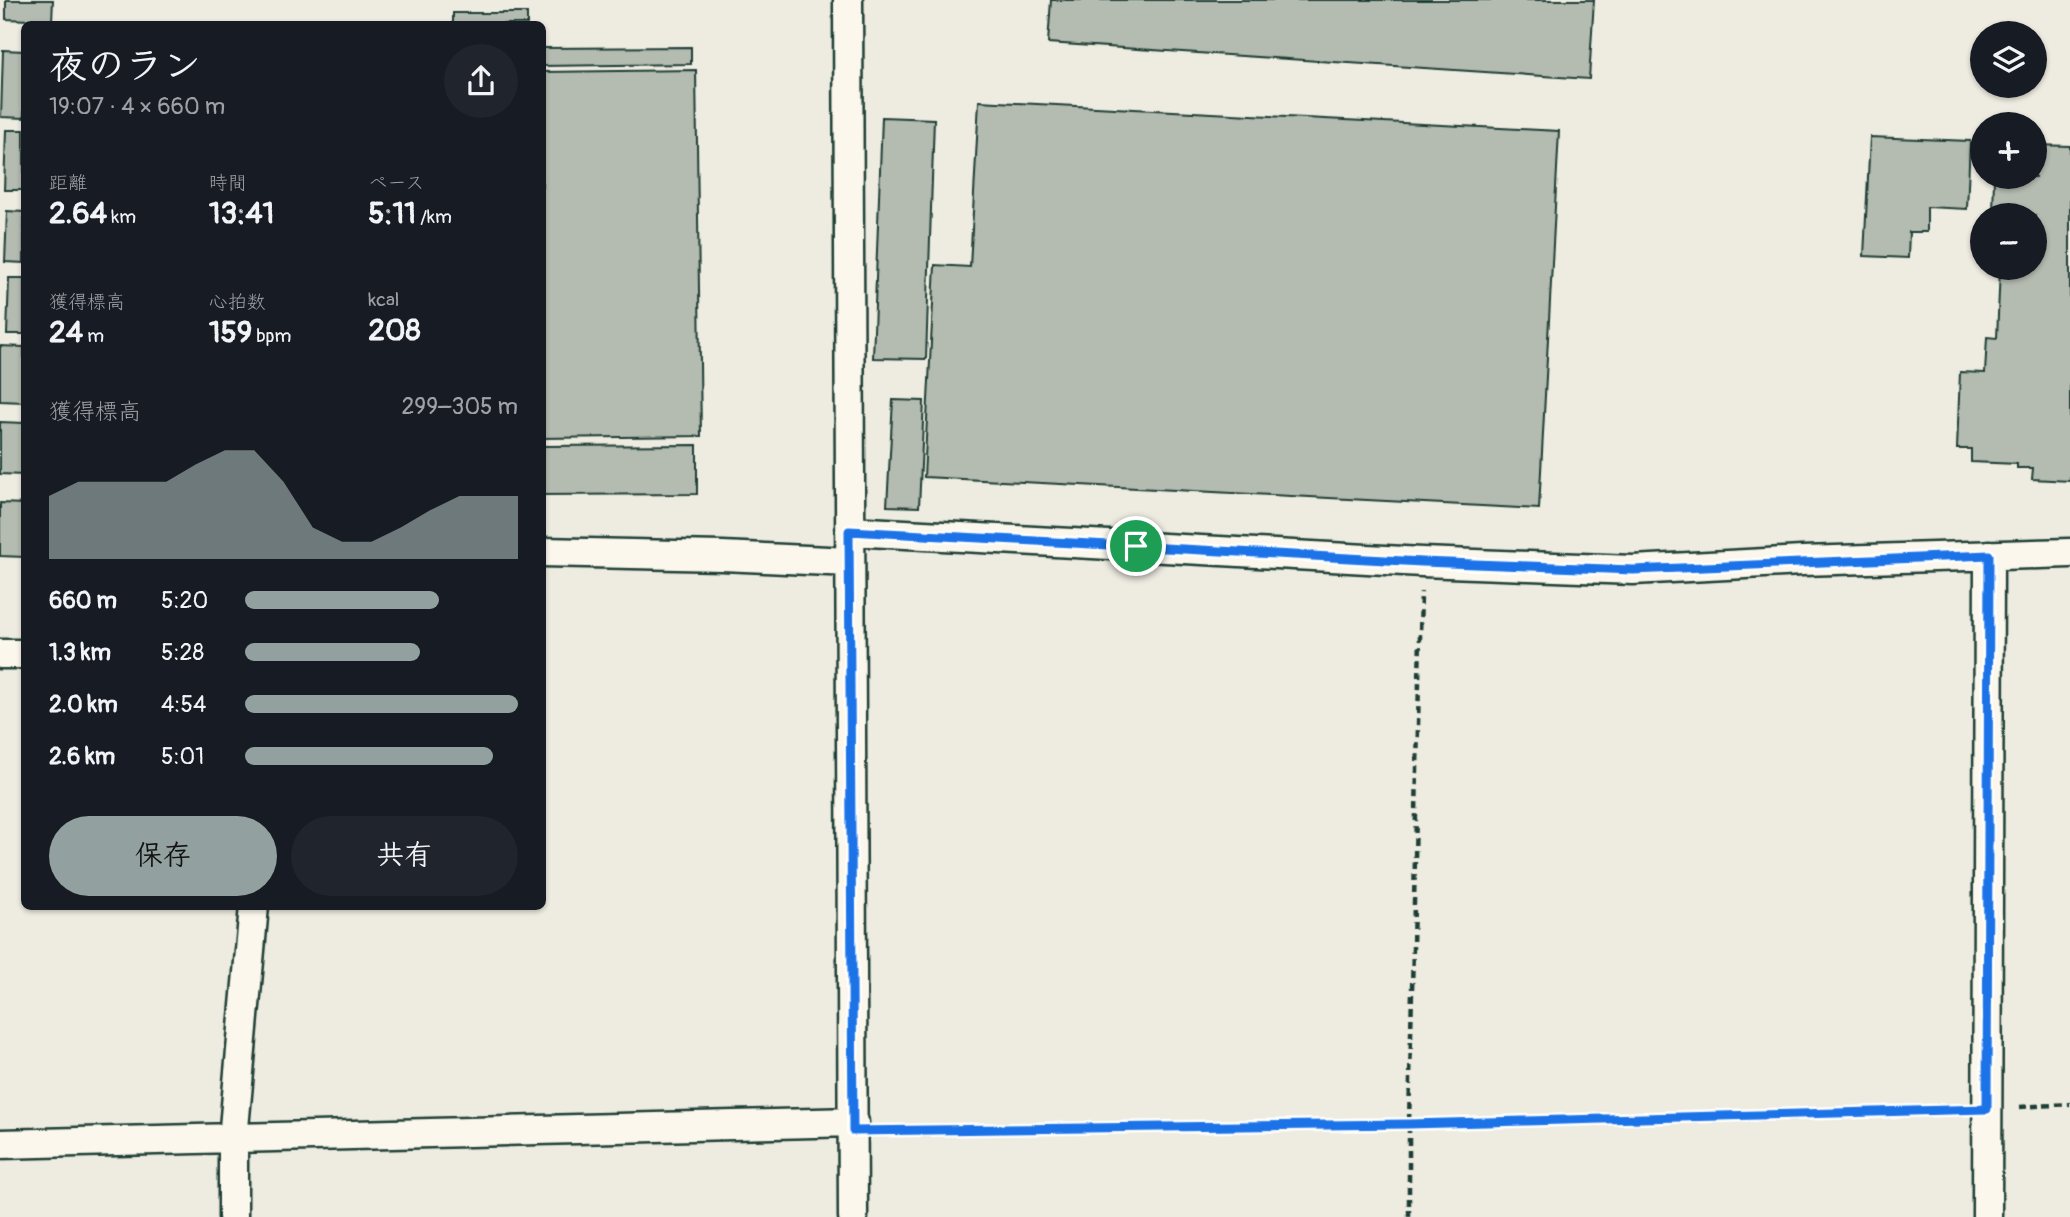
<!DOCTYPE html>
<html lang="ja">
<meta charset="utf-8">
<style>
:root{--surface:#171b24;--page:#20242c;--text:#f1f3f6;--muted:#9ea1a6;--accent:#92a19f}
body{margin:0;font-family:Pangolin,"Klee One",sans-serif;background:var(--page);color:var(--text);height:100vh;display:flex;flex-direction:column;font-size:26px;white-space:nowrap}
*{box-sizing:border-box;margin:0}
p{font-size:23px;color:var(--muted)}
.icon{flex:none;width:38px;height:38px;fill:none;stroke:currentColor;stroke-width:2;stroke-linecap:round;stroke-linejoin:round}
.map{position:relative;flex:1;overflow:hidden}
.drawer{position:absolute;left:21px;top:21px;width:525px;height:889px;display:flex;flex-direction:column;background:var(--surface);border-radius:10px;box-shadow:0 2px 5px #0004}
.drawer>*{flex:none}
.controls{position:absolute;left:1970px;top:21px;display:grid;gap:14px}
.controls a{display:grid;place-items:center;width:77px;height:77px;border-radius:50%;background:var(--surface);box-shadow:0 2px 5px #0004;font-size:35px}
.pin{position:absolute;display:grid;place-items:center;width:60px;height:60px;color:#fff;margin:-30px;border:4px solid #fff;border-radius:50%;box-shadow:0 2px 7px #0007}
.round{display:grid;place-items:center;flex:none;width:74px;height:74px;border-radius:37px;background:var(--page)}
.headline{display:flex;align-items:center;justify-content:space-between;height:119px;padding:0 28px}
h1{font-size:38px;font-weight:700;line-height:52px}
.stats{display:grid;grid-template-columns:repeat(3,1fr);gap:10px;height:119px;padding:7px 28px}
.stats div{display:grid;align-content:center}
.stats b{font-size:30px;font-weight:700}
.stats small{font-size:19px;font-weight:400}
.stats p{font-size:19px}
.chart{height:196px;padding:14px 28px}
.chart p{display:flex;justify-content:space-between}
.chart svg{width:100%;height:126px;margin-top:7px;fill:var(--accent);opacity:.7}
.action{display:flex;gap:14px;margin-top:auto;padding:14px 28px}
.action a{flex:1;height:80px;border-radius:42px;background:var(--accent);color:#111;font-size:28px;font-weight:700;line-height:80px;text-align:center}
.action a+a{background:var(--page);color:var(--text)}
ul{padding:0 28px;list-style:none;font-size:23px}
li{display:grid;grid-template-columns:112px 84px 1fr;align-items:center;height:52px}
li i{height:18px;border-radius:9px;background:var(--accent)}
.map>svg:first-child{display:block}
.building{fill:#b4bbb0;stroke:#1f3d34;stroke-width:2}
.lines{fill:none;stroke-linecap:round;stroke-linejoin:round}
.street-casing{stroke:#1f3d34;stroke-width:33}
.path{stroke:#1f3d34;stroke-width:4.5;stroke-dasharray:7 5;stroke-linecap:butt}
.street{stroke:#fbf7ec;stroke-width:28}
.route-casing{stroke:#fff;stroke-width:14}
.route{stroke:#1a73e8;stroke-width:9}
</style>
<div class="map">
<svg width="2070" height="1217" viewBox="0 0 2070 1217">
<rect width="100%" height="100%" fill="#eeece1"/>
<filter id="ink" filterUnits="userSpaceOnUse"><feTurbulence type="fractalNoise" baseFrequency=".0143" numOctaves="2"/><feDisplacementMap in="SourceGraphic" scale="14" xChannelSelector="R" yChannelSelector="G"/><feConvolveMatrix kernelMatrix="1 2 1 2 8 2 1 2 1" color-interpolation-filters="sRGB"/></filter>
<g filter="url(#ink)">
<path class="building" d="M6,0H53L52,21L6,19Z
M1051,0H1594L1589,79L1048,43Z
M453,13H527V24H453Z
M691,47V64L542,66V48Z
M3,50L24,51V118L1,117Z
M696,70L701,436L542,438V72Z
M979,101L1559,131L1539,509L924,477L935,265L970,267Z
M882,117L934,119L926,359L873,358Z
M6,130H24V190H4Z
M1870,137L1970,141L1967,209L1927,207V232H1909L1908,258L1864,256Z
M2035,145L2070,146V481L2032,479L2033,468H2017V464L1971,462V449H1957L1960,372L1985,373L1987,337L1997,338L2000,268H2035V215H1993L1994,177H2035Z
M7,211L24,212V263L5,262Z
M9,278H24V334H7Z
M0,346L24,347V402L0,401Z
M893,400L924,401L919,507L887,506Z
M0,422L24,423V475L0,474Z
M697,445V494L542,495V446Z
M0,503L24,504V557L0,556Z"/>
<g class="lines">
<g class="street-casing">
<path id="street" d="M848,0L853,1217
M850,531L1422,562L1633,570L1802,561L2070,553
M542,552L722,556L850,562
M0,654H24
M0,1144L854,1122
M233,1217V1139L254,906
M1987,1217L1989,555"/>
</g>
<path class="path" d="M2020,1107L2070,1104
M882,1131L1409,1124L1958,1110
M1409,1217V1124L1421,592"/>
<use href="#street" class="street"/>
</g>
</g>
<g class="lines" filter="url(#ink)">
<g class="route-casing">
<path id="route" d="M849,531L1422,562L1633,570L1989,555L1987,1109L1409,1124L853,1131Z"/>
</g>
<use href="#route" class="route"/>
</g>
</svg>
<div class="controls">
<a><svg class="icon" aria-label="layers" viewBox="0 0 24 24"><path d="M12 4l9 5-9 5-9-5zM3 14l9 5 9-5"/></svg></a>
<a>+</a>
<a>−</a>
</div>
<div class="pin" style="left:1136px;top:546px;background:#1e9e55"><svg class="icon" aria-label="arrive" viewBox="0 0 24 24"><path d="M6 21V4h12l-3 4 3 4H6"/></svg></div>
<section class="drawer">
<div class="headline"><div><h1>夜のラン</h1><p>19:07 · 4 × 660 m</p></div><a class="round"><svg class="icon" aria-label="share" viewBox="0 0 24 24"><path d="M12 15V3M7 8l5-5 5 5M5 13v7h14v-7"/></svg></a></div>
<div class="stats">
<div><p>距離</p><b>2.64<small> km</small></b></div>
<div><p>時間</p><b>13:41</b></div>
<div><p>ペース</p><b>5:11<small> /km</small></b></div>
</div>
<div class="stats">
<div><p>獲得標高</p><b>24<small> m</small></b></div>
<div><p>心拍数</p><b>159<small> bpm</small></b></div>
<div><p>kcal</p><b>208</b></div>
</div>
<div class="chart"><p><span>獲得標高</span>299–305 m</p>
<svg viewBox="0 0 160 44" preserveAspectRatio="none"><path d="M0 44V22L10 17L20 17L30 17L40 17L50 11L60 6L70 6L80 17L90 33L100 38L110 38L120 33L130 27L140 22L150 22L160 22V44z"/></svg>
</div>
<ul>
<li><b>660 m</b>5:20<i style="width:71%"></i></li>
<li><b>1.3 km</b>5:28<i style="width:64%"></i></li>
<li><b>2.0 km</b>4:54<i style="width:100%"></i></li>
<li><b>2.6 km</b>5:01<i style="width:91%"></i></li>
</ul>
<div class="action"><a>保存</a><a>共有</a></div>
</section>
</div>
